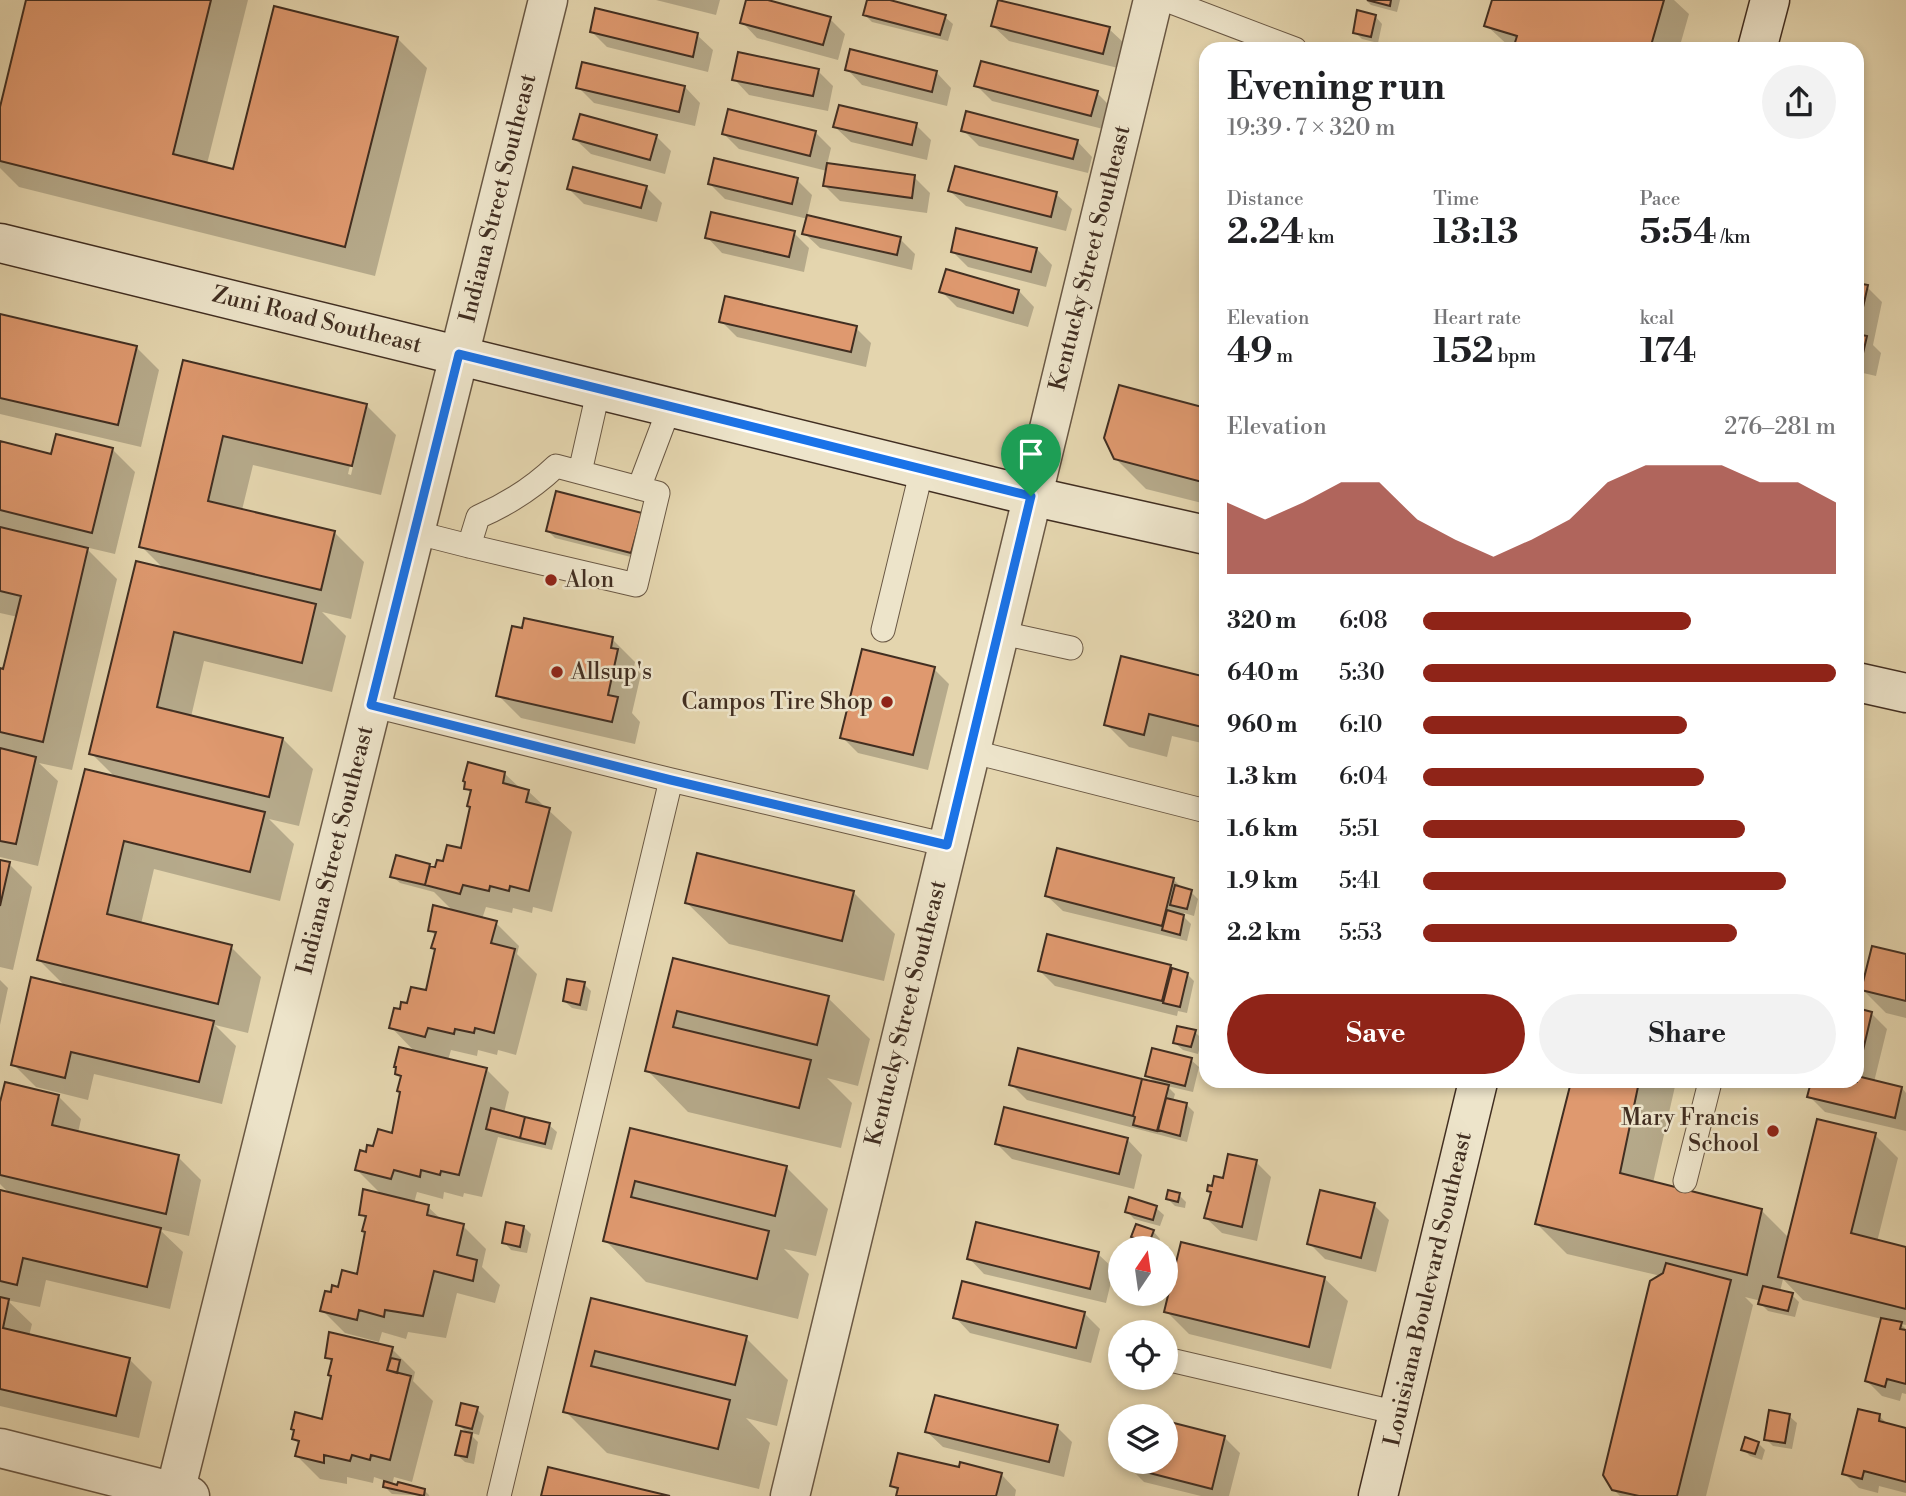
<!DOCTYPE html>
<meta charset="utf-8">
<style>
:root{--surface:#fff;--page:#f2f2f2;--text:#202124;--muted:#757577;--accent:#8f2418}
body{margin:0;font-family:"Libre Bodoni",serif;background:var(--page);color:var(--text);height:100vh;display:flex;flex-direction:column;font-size:26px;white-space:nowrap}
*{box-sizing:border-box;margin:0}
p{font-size:23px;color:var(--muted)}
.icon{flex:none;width:38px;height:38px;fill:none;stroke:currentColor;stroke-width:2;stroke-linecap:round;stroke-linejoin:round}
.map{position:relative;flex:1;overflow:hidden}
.side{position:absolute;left:1199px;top:42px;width:665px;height:1046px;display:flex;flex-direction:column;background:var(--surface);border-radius:21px;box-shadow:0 4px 10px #0003}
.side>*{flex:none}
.needle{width:46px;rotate:13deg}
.controls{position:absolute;left:1108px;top:1236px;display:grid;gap:14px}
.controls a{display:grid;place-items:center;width:70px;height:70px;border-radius:50%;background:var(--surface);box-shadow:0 4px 10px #0003;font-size:35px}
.pin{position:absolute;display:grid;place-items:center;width:60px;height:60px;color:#fff;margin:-72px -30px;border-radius:50% 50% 50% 0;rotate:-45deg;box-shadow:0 0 7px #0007}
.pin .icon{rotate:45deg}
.round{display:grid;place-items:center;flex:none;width:74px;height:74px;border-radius:37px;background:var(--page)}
.overview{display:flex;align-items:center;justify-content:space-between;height:119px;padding:0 28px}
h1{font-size:38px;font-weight:700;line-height:52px}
.metrics{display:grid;grid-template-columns:repeat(3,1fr);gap:10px;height:119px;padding:7px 28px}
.metrics div{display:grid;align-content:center}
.metrics b{font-size:35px;font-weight:700}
.metrics small{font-size:19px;font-weight:400}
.metrics p{font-size:19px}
.chart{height:196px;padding:14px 28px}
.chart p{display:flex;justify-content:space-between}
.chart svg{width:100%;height:126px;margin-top:7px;fill:var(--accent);opacity:.7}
.action{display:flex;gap:14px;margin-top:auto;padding:14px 28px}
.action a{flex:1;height:80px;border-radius:42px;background:var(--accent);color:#fff;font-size:28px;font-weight:700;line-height:80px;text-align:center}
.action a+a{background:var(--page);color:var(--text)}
ul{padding:0 28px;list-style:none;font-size:23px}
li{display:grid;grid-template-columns:112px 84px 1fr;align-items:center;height:52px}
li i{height:18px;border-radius:9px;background:var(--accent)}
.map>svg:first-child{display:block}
.shadow{fill:#0003;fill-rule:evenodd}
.building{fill:#df996f;stroke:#412e21;stroke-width:2}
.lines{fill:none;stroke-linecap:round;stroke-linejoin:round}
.lane-casing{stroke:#6a5844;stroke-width:25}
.street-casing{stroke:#6a5844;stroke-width:41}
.secondary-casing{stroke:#412e21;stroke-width:41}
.lane{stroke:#ede4ca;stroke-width:23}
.street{stroke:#ede4ca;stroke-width:38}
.secondary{stroke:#ede4ca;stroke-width:38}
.route-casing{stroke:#fff;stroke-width:14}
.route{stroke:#1a73e8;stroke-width:9}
.poi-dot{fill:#8f2418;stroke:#ede4ca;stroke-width:2.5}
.labels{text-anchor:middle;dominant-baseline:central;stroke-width:5;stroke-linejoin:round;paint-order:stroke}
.street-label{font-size:23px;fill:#412e21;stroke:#ede4ca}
.poi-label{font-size:23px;fill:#412e21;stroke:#ede4ca;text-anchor:start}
</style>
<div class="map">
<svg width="1906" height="1496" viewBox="0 0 1906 1496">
<rect width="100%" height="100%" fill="#e4d5ae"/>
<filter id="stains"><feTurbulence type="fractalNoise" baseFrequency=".00286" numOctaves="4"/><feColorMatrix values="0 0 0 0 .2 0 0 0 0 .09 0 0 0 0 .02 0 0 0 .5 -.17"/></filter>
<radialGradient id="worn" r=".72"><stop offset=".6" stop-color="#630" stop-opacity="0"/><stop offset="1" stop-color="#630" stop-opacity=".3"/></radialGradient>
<path class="shadow" d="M28,0H248L207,164L235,171L397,38L427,68L375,276L19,187L0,168V114Z
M656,0H720L716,15Z
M747,0H761L830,19L845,34L838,60L757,38L742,22Z
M869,0H883L945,17L953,24L948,41L872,22L865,15Z
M1366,0H1400L1397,12L1371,5Z
M1494,0H1674L1689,14L1679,49H1512L1486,25Z
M1375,16L1382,24L1378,43L1362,39L1355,32Z
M993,26L1109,29L1125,44L1118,68L1009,41Z
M592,32L697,35L713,50L708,72L607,47Z
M847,69L936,72L951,88L947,106L862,85Z
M818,71L833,86L828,111L749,95L734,79Z
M976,85L1097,93L1112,108L1107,130L992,101Z
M578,87H685L700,103L695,126L594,103Z
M916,125L931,140L927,160L851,142L835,127Z
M963,130L1077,141L1092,157L1088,173L979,146Z
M815,132L831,148L827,165L914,177L930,193L927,213L840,201L825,186L827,171L739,149L724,134Z
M656,136L671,151L665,174L591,154L575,139Z
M797,180L812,195L807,217L900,239L915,254L912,270L820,248L804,233L808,219L725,199L710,184Z
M646,187L662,203L657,222L584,204L569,189Z
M950,191L1056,194L1072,209L1066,231L966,206Z
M794,233L809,248L804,272L722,253L707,237Z
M1037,249L1052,265L1046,287L968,267L953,252Z
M1857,285L1867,287L1882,302L1873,345L1881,353L1876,376L1863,373L1862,380L1857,378Z
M941,291H1019L1034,307L1028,327L957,307Z
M0,316L136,347L159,370L141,447L0,414Z
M721,321L856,328L871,343L866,367L737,337Z
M185,362L366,405L396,435L381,495L253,465L242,510L334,532L364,562L351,619L322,612L346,636L332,692L204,661L191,717L283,739L313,769L299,826L269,819L294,844L280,901L154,869L141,924L231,947L261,977L248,1033L215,1025L236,1046L222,1104L94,1074L88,1100L36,1087L13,1064L67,988L39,960L116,778L91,753L164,569L141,546ZM360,424H363L351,475L348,474Z
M1206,410V504L1146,489L1115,458Z
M0,443L53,456L112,449L135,472L115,554L85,547L117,579L72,770L39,763L58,781L38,866L0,857V670L5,671L18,617L0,613Z
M641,514L639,559L555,538L548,531Z
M612,639L635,662L634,667L641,674L632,713L640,722L635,744L521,718L498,695Z
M934,669L949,684L928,770L858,753L842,737Z
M1206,679V744L1172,736L1167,757L1129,747L1106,724Z
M504,773L521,789L528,791L572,832L552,912L533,907L532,913L513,908L512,913L486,907L482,919L496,923L519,946L517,954L537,974L516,1055L498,1050L497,1055L478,1050L477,1056L451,1050L448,1060L486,1069L509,1092L504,1113L549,1125L557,1132L552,1150L498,1137L482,1197L464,1193L463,1197L444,1192L443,1199L417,1192L414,1203L428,1207L443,1221L463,1226L486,1249L482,1267L500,1285L495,1303L457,1293L446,1338L408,1332L406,1339L382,1332L379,1342L345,1333L322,1310L332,1294L358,1276L367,1220L361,1214L383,1196L357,1170L367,1154L393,1136L402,1079L397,1073L416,1053L391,1027L401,1011L427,992L436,950L433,948L436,936L430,930L454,912L434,892L400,883L392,876L429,865L436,869L462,850L472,808V794L466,788Z
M0,862L9,864L32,887L13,970L0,967Z
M1173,879L1183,889L1191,892L1198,899L1194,916L1184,913L1183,916L1191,924L1187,941L1063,911L1047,896Z
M853,892L895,934L884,981L729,944L687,903Z
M1906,955V1018L1886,1013L1863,990Z
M674,960L828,998L870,1039L858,1086L827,1078L852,1103L841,1148L688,1112L647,1070Z
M1170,966L1174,971L1187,974L1194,981L1187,1013L1178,1011L1177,1016L1055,986L1040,971Z
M0,980L8,988L0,1025Z
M584,984L591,991L587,1011L572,1008L564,1001Z
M1857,1010L1871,1013L1887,1029L1874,1082L1902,1088L1906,1093V1131L1825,1112L1809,1096L1813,1082H1857Z
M1195,1032L1202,1039L1198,1054L1183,1050L1175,1043Z
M1191,1060L1199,1067L1193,1092L1167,1086L1175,1094L1173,1101L1187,1105L1194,1112L1187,1142L1027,1100L1011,1084H1156L1147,1075Z
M1573,1082H1676L1653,1183L1761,1210L1789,1238L1875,1135L1898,1158L1877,1242L1906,1249V1325L1901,1324L1906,1329V1394L1902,1393L1900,1401L1882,1396L1867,1381L1882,1319L1803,1300L1783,1279L1780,1292L1792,1295L1799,1302L1795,1317L1768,1311L1760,1303L1761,1301L1745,1297L1753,1305L1706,1496H1620L1613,1489L1661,1276L1567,1254L1537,1224Z
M58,1096L81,1119L78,1133L178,1157L201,1180L189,1236L159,1229L183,1252L170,1309L46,1280L40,1307L7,1300L32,1324L29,1336L129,1359L152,1382L139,1438L0,1406V1192L10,1194L0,1184V1110Z
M631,1130L786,1167L828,1209L816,1256L784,1249L809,1274L798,1319L646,1282L605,1240Z
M1127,1139L1142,1155L1134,1189L1012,1159L997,1144Z
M1256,1162L1271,1177L1257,1241L1222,1233L1206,1218L1212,1193L1209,1190Z
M1179,1195L1186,1202L1185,1208L1175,1206L1168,1199Z
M1374,1205L1389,1220L1376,1272L1325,1259L1309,1243Z
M1156,1208L1164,1215L1160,1226L1134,1219L1127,1211Z
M524,1227L531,1234L527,1253L511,1250L504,1242Z
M1153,1231L1160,1239L1157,1248L1141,1244L1133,1236Z
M1098,1254L1114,1269L1106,1303L984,1274L969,1258Z
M1324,1278L1348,1301L1331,1369L1189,1334L1166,1311Z
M592,1300L746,1338L788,1380L777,1426L746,1418L770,1443L759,1489L607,1453L565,1411Z
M1084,1313L1100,1329L1091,1363L970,1333L955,1317Z
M392,1349L415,1372L413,1381L433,1401L412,1482L394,1477L392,1485L424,1490L430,1496L392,1494L385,1487L386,1481L374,1477L373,1483L347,1477V1484L320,1479L297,1456L299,1444L294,1438L295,1432L293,1429L324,1421L333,1377V1363L327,1357Z
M477,1409L484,1416L479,1435L468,1432L478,1442L474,1464L465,1462L457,1455L468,1434L458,1424Z
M1789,1416L1797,1423L1792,1449L1773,1446L1766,1439Z
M1879,1416L1889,1425L1906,1429V1493L1879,1486L1878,1493L1859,1488L1844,1473Z
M1166,1423L1225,1438L1240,1453L1229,1496H1201L1144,1482L1128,1466L1166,1461Z
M1057,1427L1072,1442L1064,1477L943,1447L927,1432Z
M1758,1443L1765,1450L1762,1460L1750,1456L1743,1449Z
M960,1470L1001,1474L1016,1490L1015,1496H898L899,1492L892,1485Z"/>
<path class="building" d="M26,0H211L173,154L233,169L274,6L398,37L345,247L0,161V107Z
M746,0H768L831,17L823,45L740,23Z
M867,0H890L946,15L940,35L863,15Z
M998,0L1110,27L1103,54L991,26Z
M1367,0H1391L1390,6Z
M1492,0H1664L1650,49H1574L1564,46L1563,49H1513L1517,36L1484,26Z
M595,8L698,33L693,57L590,32Z
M1357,10L1376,15L1371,37L1353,33Z
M850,49L937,71L932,92L845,70Z
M738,52L819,69L813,96L732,80Z
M981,61L1098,91L1091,116L974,86Z
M582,62L685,86L679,112L576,88Z
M839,105L917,123L912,145L833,127Z
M728,109L816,131L810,156L722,134Z
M966,111L1078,140L1073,159L961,131Z
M580,114L657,135L650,160L573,139Z
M714,158L798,178L792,204L708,184Z
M827,163L915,175L912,198L823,186Z
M955,166L1057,192L1051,217L948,191Z
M573,167L647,186L641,208L567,189Z
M711,212L795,231L789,257L705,238Z
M807,215L901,237L897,255L802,234Z
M956,228L1037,248L1031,272L951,252Z
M946,269L1019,290L1013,313L939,292Z
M1857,283L1868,285L1857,334Z
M725,296L857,326L851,352L719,322Z
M0,314L137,346L118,425L0,398Z
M1857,334L1867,336L1861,362L1857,361Z
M183,360L367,404L352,466L223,436L208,501L335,531L321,590L139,547Z
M1119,385L1206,408V483L1114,459L1104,438Z
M56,434L113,448L92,533L0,510V441L51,454Z
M556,491L642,513L631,553L546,531Z
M0,527L88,548L43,742L0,732V668L3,669L21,596L0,591Z
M136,561L316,604L302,663L174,632L157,707L283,738L269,797L89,754Z
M524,618L613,637L611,648L618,649L608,695L618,697L612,722L496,696L512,626L522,628Z
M862,649L935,667L913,755L840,738Z
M1121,656L1206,677V728L1149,714L1144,735L1104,725Z
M0,748L36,757L16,844L0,841Z
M468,762L505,772L503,783L529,790L526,802L550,808L529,891L510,886L509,891L490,886L489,891L463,885L460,894L425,885L430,866L435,867L437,860L443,861L447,845L461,848L470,807L467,806L471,790L464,789L465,782L463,781Z
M85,769L265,812L250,872L124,841L107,914L232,945L218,1004L37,960Z
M1057,848L1174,878L1162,926L1045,896Z
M697,853L854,891L842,941L685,903Z
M396,855L430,864L425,885L390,877Z
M0,860L10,862L0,906Z
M1175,885L1192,890L1187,909L1170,905Z
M433,905L497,921L491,943L515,949L494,1033L475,1028L474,1033L455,1029L454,1034L428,1028L425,1037L389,1028L394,1008L400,1009L401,1002L407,1003L411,987L426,990L435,949L431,948L436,932L428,931Z
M1167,910L1184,915L1180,935L1162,930Z
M1047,934L1171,965L1162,1001L1038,971Z
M1872,946L1906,954V1001L1861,990Z
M673,958L829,996L817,1045L677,1011L673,1027L811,1060L799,1108L645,1071Z
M1172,968L1188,973L1180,1007L1163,1003Z
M31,977L214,1021L199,1082L71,1052L65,1078L11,1065Z
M567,979L585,982L580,1005L563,1001Z
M1857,1008L1872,1012L1857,1076L1902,1087L1895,1118L1807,1097L1811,1082H1857Z
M1177,1026L1196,1030L1191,1047L1173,1043Z
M399,1047L487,1068L459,1175L441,1171L440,1175L421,1170L420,1177L394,1170L391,1179L355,1170L360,1150L366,1152L367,1145L373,1146L378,1129L392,1133L400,1092L397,1091L401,1076L395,1074L396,1067H394Z
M1018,1048L1142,1079L1133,1116L1009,1085Z
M1152,1048L1192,1058L1185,1086L1145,1076Z
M1142,1079L1169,1085L1157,1131L1133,1125L1135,1117L1133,1116Z
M5,1082L59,1095L52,1125L179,1155L166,1214L0,1175V1102Z
M1571,1082H1639L1620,1173L1762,1209L1747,1275L1535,1224Z
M1166,1098L1187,1103L1180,1136L1158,1130Z
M1004,1107L1128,1138L1119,1174L995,1144Z
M491,1108L525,1117L520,1138L486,1129Z
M525,1117L550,1123L545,1144L520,1138Z
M1817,1119L1876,1133L1851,1233L1906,1247V1309L1778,1277Z
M630,1128L787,1166L775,1216L635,1181L631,1197L769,1231L757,1279L603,1241Z
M1228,1154L1257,1160L1242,1227L1204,1218L1211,1192L1207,1191L1208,1185L1212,1186L1214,1176L1223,1178Z
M363,1189L429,1205L427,1215L464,1224L457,1255L477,1260L473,1281L434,1271L423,1316L385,1310L384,1317L359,1310L357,1320L320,1311L325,1291L331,1292L332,1285L338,1287L342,1270L357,1274L365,1232L362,1231L366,1216L359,1215Z
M0,1190L161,1228L147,1287L23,1258L17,1285L0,1281Z
M1168,1190L1180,1193L1178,1202L1166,1199Z
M1320,1190L1375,1203L1361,1258L1307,1244Z
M1129,1197L1157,1206L1153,1220L1125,1212Z
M506,1222L524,1226L520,1247L502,1243Z
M976,1222L1099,1252L1090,1289L967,1259Z
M1136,1224L1154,1230L1149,1243L1131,1237Z
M1181,1242L1325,1277L1309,1347L1164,1312Z
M1666,1263L1731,1280L1677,1496H1639L1612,1490L1603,1475L1650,1281L1663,1273Z
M962,1281L1085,1312L1076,1348L953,1318Z
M1763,1286L1793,1293L1788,1311L1758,1304Z
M0,1297L9,1299L3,1328L130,1358L116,1416L0,1389Z
M591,1298L747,1336L735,1385L595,1351L591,1366L730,1400L718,1449L563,1412Z
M1881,1318L1902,1322L1900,1329L1906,1330V1384L1887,1379L1885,1387L1865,1381Z
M329,1332L393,1347L387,1370L411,1376L390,1460L371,1455L370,1460L352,1455L350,1461L324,1455V1463L295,1456L299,1441L292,1439L294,1430L291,1429L295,1412L322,1419L331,1376L328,1375L332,1359L325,1358Z
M391,1358L400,1360L397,1373L387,1370Z
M935,1395L1058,1425L1049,1462L925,1432Z
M461,1403L478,1407L472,1429L456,1425Z
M1858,1409L1880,1414L1879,1421L1906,1428V1482L1864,1471L1862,1479L1842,1474Z
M1769,1410L1790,1414L1785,1443L1764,1440Z
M1166,1421L1225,1436L1212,1489L1126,1467L1128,1461H1166Z
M461,1431L472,1433L467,1457L455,1455Z
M1745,1437L1759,1442L1755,1454L1741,1450Z
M898,1453L959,1467L960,1462L1002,1473L996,1496H896L898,1488L890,1486Z
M548,1467L670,1496H541Z
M384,1481L397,1485L398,1482L425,1489L424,1496L383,1487Z"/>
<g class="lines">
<g class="lane-casing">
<path id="lane" d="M1166,0L1295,49
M580,472L599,388
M639,488L670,406
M414,532L469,546L636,585L658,493L556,466C533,488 508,504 478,517L469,546
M883,630L922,469
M998,632L1071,648
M371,705L671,780L947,845
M970,751L1206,811
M1685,1181L1710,1082
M1166,1359L1398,1413
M499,1496L671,780"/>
</g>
<g class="street-casing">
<path id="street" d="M0,1448L190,1496
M174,1496L548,0
M790,1496L1153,0"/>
</g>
<g class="secondary-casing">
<path id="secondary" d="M1757,49L1770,0
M0,243L1031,496L1206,535
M1857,682L1906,693
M1378,1496L1478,1082"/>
</g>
<use href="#lane" class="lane"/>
<use href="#street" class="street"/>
<use href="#secondary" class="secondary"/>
</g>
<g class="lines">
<g class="route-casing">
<path id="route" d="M459,354L1031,496L947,845L671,780L371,705Z"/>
</g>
<use href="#route" class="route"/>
</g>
<g class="poi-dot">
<circle cx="551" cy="580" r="7"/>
<circle cx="557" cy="672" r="7"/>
<circle cx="887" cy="702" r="7"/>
<circle cx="1773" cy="1131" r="7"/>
</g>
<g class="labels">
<g class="street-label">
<text transform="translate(498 198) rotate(-76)">Indiana Street Southeast</text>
<text transform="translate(1090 258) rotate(-76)">Kentucky Street Southeast</text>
<text transform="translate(317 320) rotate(14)">Zuni Road Southeast</text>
<text transform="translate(335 850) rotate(-76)">Indiana Street Southeast</text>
<text transform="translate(906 1013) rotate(-76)">Kentucky Street Southeast</text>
<text transform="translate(1428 1289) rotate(-77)">Louisiana Boulevard Southeast</text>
</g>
<g class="poi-label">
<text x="565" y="580">Alon</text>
<text x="571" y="672">Allsup's</text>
<text x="873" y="702" text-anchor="end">Campos Tire Shop</text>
<text x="1759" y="1118" text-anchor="end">Mary Francis<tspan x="1759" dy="26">School</tspan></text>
</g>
</g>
<rect width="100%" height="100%" filter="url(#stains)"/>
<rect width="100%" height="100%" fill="url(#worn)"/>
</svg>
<div class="controls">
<a><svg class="needle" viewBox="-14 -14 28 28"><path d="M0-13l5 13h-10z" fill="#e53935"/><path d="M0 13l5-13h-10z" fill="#757577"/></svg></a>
<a><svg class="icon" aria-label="locate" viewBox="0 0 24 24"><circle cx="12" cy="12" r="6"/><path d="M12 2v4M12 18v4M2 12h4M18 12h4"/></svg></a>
<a><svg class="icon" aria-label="layers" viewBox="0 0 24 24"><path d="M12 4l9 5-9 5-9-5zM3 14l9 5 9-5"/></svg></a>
</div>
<div class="pin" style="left:1031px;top:496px;background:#1e9e55"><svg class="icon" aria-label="arrive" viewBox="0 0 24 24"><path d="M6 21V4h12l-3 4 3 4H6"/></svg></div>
<section class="side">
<div class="overview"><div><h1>Evening run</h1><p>19:39 · 7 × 320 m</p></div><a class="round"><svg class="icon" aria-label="share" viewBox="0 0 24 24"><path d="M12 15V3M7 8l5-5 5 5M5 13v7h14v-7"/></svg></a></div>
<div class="metrics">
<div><p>Distance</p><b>2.24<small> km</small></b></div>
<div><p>Time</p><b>13:13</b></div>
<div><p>Pace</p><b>5:54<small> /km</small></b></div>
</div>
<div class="metrics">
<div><p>Elevation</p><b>49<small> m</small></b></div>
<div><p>Heart rate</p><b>152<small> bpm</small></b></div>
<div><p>kcal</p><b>174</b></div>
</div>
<div class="chart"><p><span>Elevation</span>276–281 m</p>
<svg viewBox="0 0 160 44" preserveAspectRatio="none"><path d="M0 44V19L10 25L20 19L30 12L40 12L50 25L60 32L70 38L80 32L90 25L100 12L110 6L120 6L130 6L140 12L150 12L160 19V44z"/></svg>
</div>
<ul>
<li><b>320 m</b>6:08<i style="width:65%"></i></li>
<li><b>640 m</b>5:30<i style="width:100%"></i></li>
<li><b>960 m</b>6:10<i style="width:64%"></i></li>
<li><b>1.3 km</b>6:04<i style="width:68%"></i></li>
<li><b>1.6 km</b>5:51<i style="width:78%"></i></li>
<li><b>1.9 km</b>5:41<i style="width:88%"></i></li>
<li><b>2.2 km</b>5:53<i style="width:76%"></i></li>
</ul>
<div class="action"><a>Save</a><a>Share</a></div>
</section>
</div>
